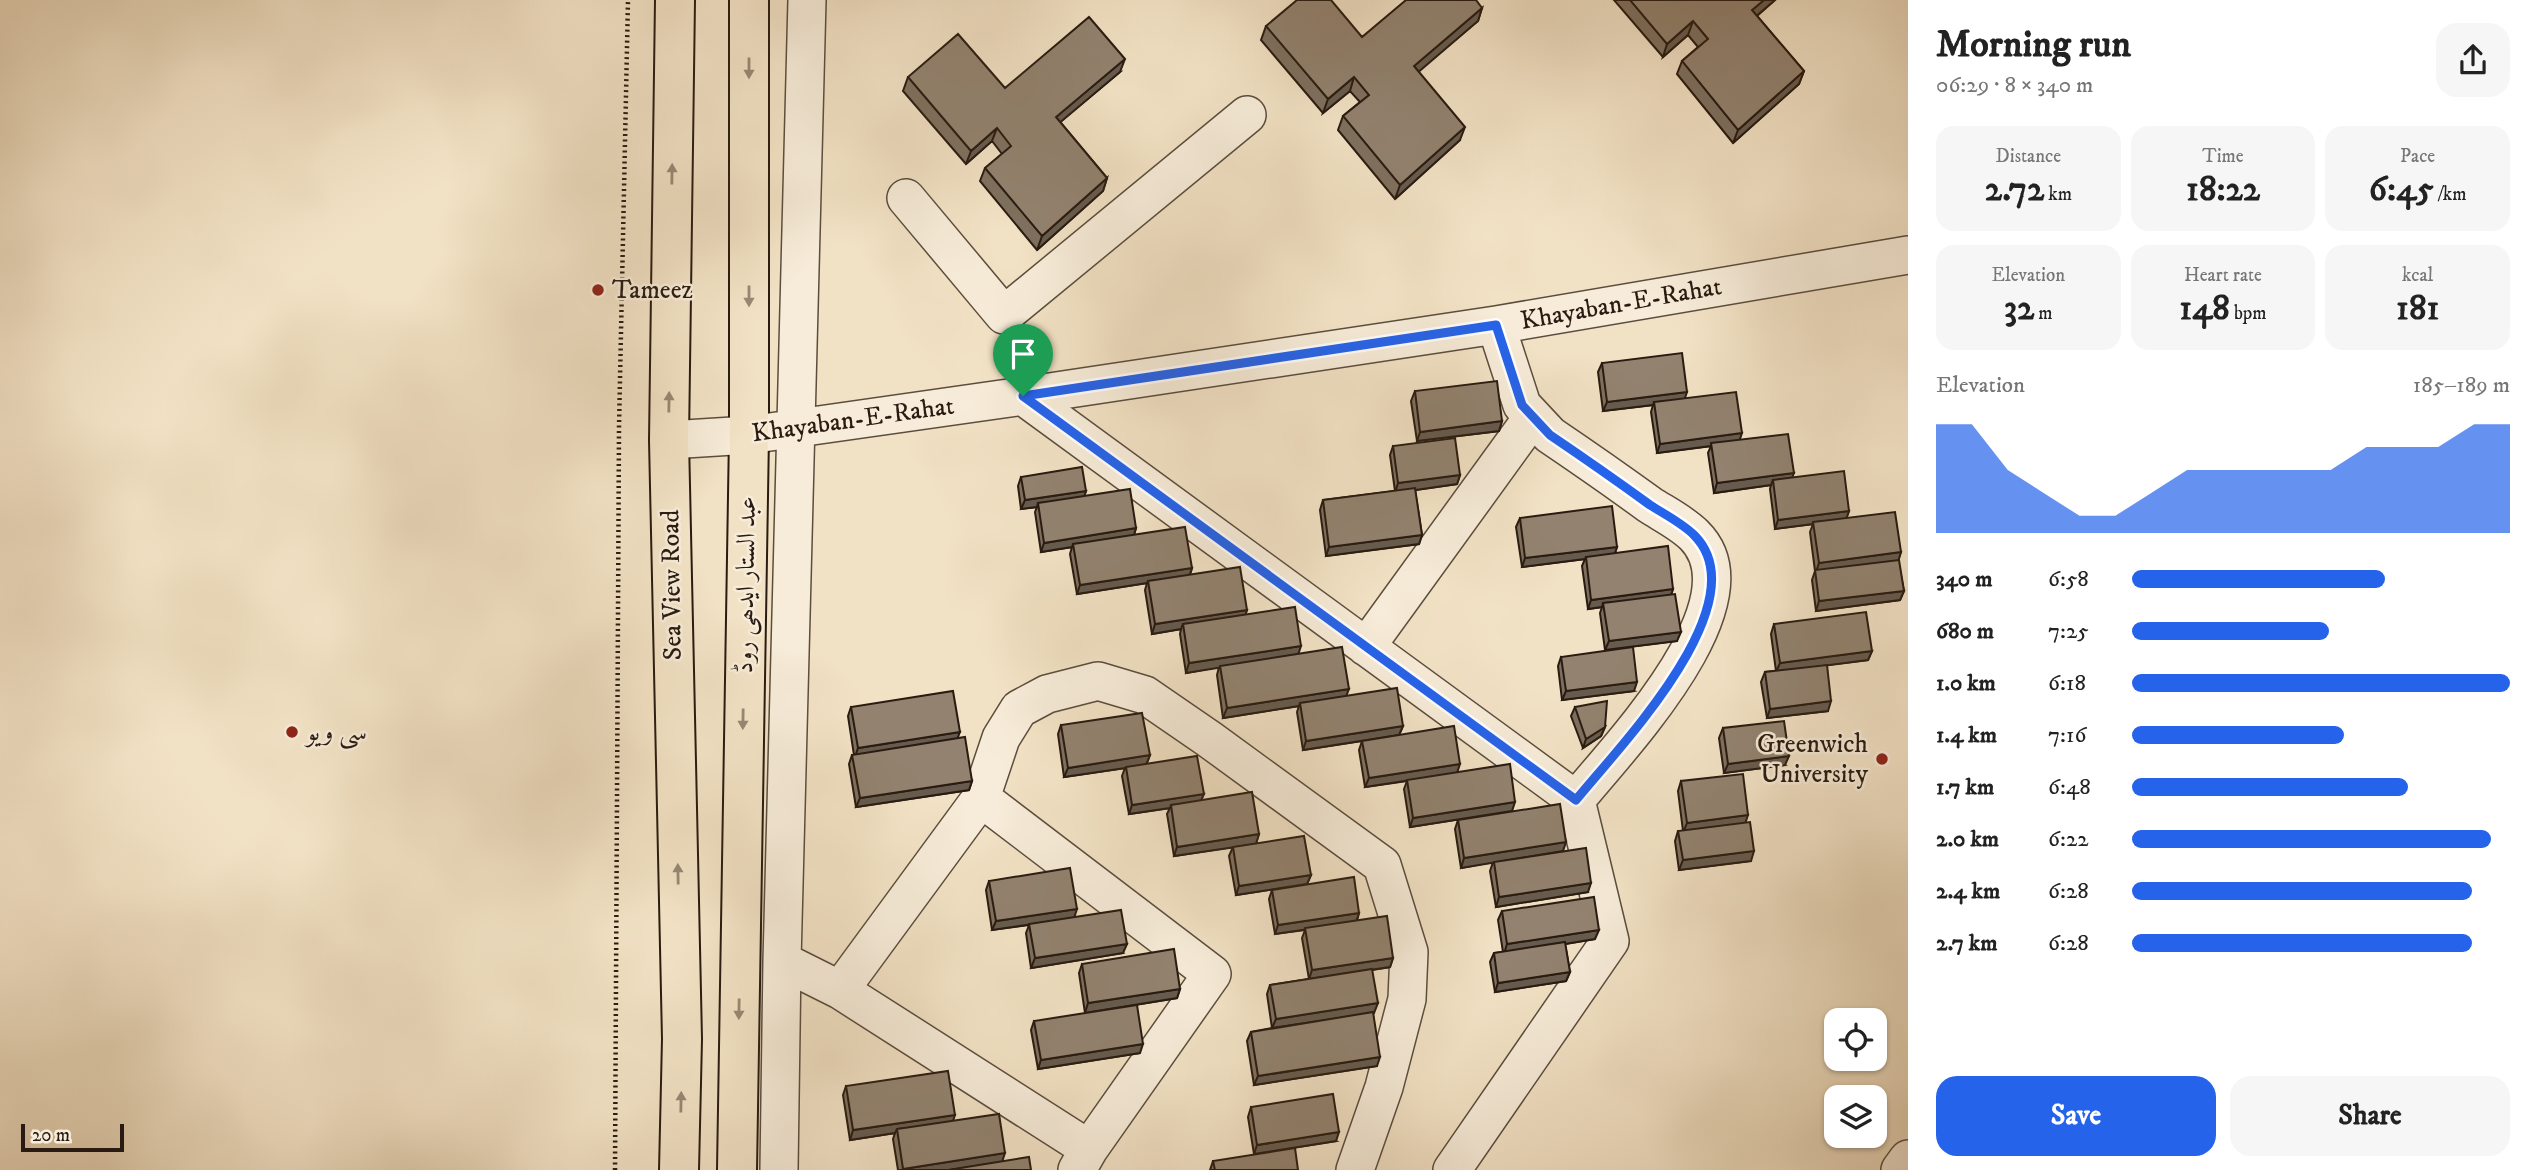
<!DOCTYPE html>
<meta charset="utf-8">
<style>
:root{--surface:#fff;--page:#f6f6f6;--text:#222;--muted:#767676;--accent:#2563eb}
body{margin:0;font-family:"IM FELL DW Pica",Amiri,serif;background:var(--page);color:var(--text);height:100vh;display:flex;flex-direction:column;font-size:26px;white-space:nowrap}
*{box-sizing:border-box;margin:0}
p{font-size:23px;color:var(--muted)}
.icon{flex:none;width:38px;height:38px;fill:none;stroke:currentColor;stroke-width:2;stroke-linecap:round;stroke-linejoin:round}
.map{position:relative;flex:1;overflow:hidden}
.drawer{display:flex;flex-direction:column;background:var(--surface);width:630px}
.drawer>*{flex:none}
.buttons{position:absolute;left:1824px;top:1008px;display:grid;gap:14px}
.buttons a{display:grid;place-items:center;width:63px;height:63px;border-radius:14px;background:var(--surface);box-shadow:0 2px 5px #0004;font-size:35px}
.scale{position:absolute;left:21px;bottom:18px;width:103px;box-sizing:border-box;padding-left:7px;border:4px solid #291b11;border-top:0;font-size:19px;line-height:24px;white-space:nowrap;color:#291b11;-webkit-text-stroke:5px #f7ecd9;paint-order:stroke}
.pin{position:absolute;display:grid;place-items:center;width:60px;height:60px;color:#fff;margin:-72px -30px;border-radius:50% 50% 50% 0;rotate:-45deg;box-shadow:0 0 7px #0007}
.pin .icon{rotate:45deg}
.round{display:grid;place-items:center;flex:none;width:74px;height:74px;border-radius:21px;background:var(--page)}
.headline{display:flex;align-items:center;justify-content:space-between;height:119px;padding:0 28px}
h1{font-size:38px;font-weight:700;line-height:52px}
.metrics{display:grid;grid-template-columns:repeat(3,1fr);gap:10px;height:119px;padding:7px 28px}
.metrics div{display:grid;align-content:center;border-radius:18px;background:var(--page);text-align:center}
.metrics b{font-size:35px;font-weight:700}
.metrics small{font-size:19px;font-weight:400}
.metrics p{font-size:19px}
.chart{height:196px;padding:14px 28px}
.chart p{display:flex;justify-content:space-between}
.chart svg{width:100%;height:126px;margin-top:7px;fill:var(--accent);opacity:.7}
.cta{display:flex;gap:14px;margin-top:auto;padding:14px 28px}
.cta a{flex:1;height:80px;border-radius:21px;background:var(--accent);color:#fff;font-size:28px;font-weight:700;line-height:80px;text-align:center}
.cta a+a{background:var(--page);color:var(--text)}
ul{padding:0 28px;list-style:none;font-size:23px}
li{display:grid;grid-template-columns:112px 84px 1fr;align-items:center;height:52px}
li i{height:18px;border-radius:9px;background:var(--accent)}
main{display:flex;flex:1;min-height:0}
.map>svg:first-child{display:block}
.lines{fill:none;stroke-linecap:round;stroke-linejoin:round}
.minor-casing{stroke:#5b4d3e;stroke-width:40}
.major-casing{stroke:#291b11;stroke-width:42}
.path{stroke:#291b11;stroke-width:4.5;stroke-dasharray:2 3.5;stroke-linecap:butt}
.minor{stroke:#f7ecd9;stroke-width:37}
.major{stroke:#f2e2c5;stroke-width:38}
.wall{fill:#7e705f;stroke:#291b11;stroke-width:2}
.shaded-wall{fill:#665b4e;stroke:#291b11;stroke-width:2}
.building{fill:#92826f;stroke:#291b11;stroke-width:2}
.oneway{fill:#988874}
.route-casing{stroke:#fff;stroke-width:14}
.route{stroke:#2563eb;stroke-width:9}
.poi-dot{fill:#8f2418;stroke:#f7ecd9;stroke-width:2.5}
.labels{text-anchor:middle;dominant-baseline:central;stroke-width:5;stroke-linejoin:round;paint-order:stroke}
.poi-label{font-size:26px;fill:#291b11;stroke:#f7ecd9;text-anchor:start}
.street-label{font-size:26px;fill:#291b11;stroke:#f7ecd9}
</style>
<main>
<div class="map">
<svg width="1908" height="1170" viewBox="0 0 1908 1170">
<rect width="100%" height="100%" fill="#f2e2c5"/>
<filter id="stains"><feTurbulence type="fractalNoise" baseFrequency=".00286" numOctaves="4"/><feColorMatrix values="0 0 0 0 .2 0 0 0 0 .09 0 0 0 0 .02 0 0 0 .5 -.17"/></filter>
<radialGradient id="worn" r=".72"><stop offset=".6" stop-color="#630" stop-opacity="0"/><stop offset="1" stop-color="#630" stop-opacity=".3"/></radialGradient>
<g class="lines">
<g class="minor-casing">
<path id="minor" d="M906,198L1004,315L1247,115
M1496,325L1522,405L1550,435C1584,458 1617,481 1650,505C1664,514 1682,523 1694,535C1761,601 1618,748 1576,800
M1023,396L1576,800L1610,941L1452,1170
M669,440L749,435L1023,396L1496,325L1908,255
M1366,647L1532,418
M981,798L1001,738L1019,709L1047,694L1098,681L1145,695L1209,739L1382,865L1409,952L1407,999L1384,1087L1355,1170
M782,961L840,990L1089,1149
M840,990L981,798L1212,974L1089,1149L1077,1170
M779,1170L782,961L807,0
M1900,1170L1908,1159"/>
</g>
<g class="major-casing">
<path id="major" d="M675,0L669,440L682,1039L679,1170
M737,1170L749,435V0"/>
</g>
<path class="path" d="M615,1170L619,427L628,0"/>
<use href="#minor" class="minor"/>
<use href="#major" class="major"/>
</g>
<path class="wall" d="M1614,0H1775L1757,16L1804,71L1799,84L1733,143L1677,74L1682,61L1698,47L1688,35L1663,57Z
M1482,8L1478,21L1418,71L1460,140L1395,199L1338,130L1343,116L1360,102L1350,91L1323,113L1261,40L1266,26L1362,37Z
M1120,72L1060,122L1107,178L1103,191L1037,250L980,181L985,168L1002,154L992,141L966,164L903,91L908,77L1005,88Z
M1602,363L1685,398L1792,478L1849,511L1846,518L1901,552L1898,560L1904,591L1900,600L1816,611L1812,580L1815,571L1810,532L1813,524L1775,529L1770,489L1771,485L1714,493L1708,453L1711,446L1657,453L1651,412L1653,405L1603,411L1598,372Z
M1415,391L1502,421L1499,431L1417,441L1411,401Z
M1393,446L1460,475L1457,484L1415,490L1422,535L1419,544L1326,556L1320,510L1323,500L1395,491L1390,455Z
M1021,477L1086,491L1084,496L1136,528L1134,535L1192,568L1190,575L1247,610L1245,615L1299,654L1346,696L1403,726L1399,735L1457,772L1512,811L1410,827L1404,789L1407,781L1365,787L1359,750L1362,741L1303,750L1297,712L1299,706L1223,718L1217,675L1219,667L1186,673L1180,634L1181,629L1152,634L1145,590L1147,583L1077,594L1070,554L1072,547L1041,552L1035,512L1037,507L1021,509L1018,486Z
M1520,518L1617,547L1615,553L1673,589L1671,595L1677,641L1605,650L1600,613L1602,607L1588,609L1582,566L1585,559L1522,567L1516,527Z
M1774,624L1872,651L1868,660L1827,665L1828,711L1767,718L1761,682L1765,672L1776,671L1771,634Z
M1561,657L1634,691L1562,700L1558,666Z
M851,707L958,739L972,781L969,790L856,807L849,764L852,755H854L848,716Z
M1575,707L1605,727L1601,736L1583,748L1571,716Z
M1061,725L1150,755L1147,763L1201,800L1259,834L1256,843L1311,875L1307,884L1236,895L1229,856L1233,847L1174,856L1167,814L1170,808L1129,814L1122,776L1125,768L1064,777L1058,734Z
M1723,728L1785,765L1724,773L1719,738Z
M1681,781L1745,823L1751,861L1679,870L1675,841L1678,831H1683L1678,791Z
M1458,820L1563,851L1588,892L1496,907L1490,871L1493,862L1461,868L1455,829Z
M989,881L1074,917L1123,953L1031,968L1026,933L1029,925L992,930L986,890Z
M1272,890L1359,913L1357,921L1393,958L1390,967L1372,970L1374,1013H1373L1377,1066L1254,1085L1247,1041L1251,1032L1272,1028L1267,994L1270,985L1309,979L1302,938L1305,930L1275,934L1269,899Z
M1502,911L1595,939L1565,944L1570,972L1566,981L1495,992L1490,962L1494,953L1503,952L1498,920Z
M1082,964L1180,989L1177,998L1085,1013L1079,973Z
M1034,1021L1140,1053L1038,1069L1031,1030Z
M846,1086L953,1121L1002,1162L1031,1170H898L893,1139L895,1133L850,1140L843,1095Z
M1251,1107L1336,1141L1254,1154L1248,1117Z
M1213,1161L1298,1170H1210Z"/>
<path class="shaded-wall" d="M1764,0H1775L1747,24L1752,10Z
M1482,8L1478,21L1409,80L1414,66Z
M1693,21L1688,35L1663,57L1667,44Z
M1125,59L1120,72L1051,130L1056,117Z
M1804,71L1799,84L1733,143L1738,130Z
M1354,77L1350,91L1323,113L1328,99Z
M1465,127L1460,140L1395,199L1400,185Z
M997,128L992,141L966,164L971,151Z
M1107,178L1103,191L1037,250L1042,236Z
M1687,392L1684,401L1654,402L1653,405L1603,411L1607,402Z
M1502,421L1499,431L1417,441L1420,432Z
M1742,433L1739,442L1711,443V446L1657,453L1660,444Z
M1794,473L1790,483L1773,480L1771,485L1714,493L1717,483Z
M1460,475L1457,484L1395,493L1398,483Z
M1086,491L1083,500L1038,503L1037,507L1021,509L1025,500Z
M1849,511L1846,520L1813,522V524L1775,529L1778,520Z
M1136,528L1133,538L1073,544L1072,547L1041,552L1044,543Z
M1422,535L1419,544L1326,556L1329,547Z
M1617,547L1614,556L1586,557L1585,559L1522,567L1525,558Z
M1901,552L1898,562L1816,572L1819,563Z
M1192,568L1189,577L1148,581L1147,583L1077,594L1080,585Z
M1673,589L1670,598L1603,603L1602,607L1588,609L1591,600Z
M1904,591L1900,600L1816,611L1819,601Z
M1247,610L1244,619L1183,624L1181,629L1152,634L1155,624Z
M1681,632L1677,641L1605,650L1609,641Z
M1301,646L1298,655L1186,673L1189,663Z
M1872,651L1868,660L1776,672L1780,663Z
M1637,682L1634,691L1562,700L1566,691Z
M1349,689L1345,699L1300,703L1299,706L1223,718L1227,708Z
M1831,701L1828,711L1767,718L1770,709Z
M1403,726L1399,735L1303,750L1306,741Z
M1605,727L1601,736L1583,748L1586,739Z
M960,732L956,742L855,757L858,748Z
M1150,755L1146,765L1064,777L1068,768Z
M1789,756L1785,765L1724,773L1728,764Z
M1460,764L1457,773L1365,787L1369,778Z
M972,781L969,790L856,807L860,798Z
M1204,794L1200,803L1171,805L1170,808L1129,814L1132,805Z
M1515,802L1512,811L1410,827L1413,818Z
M1748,815L1745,824L1683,833L1687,823Z
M1259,834L1256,844L1174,856L1177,847Z
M1566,842L1563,851L1461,868L1464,858Z
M1754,851L1751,861L1679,870L1683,860Z
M1311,875L1307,884L1236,895L1239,886Z
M1591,883L1588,892L1496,907L1499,897Z
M1077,909L1074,918L992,930L996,921Z
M1359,913L1356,922L1275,934L1278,925Z
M1599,930L1595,939L1504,954L1507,944Z
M1127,944L1123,953L1031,968L1035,958Z
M1393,958L1390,967L1309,979L1312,970Z
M1570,972L1566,981L1495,992L1498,983Z
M1180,989L1177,998L1085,1013L1088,1003Z
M1378,1003L1374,1013L1272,1028L1276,1019Z
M1143,1044L1140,1053L1038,1069L1041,1060Z
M1380,1057L1377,1066L1254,1085L1258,1076Z
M955,1115L952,1124L897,1129L895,1133L850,1140L853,1130Z
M1339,1132L1336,1141L1254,1154L1257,1145Z
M1005,1153L1002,1162L950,1170H902L903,1169Z"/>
<path class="building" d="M1297,0H1331L1362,37L1406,0H1476L1482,8L1414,66L1465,127L1400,185L1343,116L1369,95L1354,77L1328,99L1266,26Z
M1630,0H1764L1752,10L1804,71L1738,130L1682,61L1708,39L1693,21L1667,44Z
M1089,17L1125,59L1056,117L1107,178L1042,236L985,168L1011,146L997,128L971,151L908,77L958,34L1005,88Z
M1682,353L1687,392L1607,402L1602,363Z
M1497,381L1502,421L1420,432L1415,391Z
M1736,392L1742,433L1660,444L1654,402Z
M1788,434L1794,473L1717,483L1711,443Z
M1455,438L1460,475L1398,483L1393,446Z
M1082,467L1086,491L1025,500L1021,477Z
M1844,471L1849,511L1778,520L1773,480Z
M1415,488L1422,535L1329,547L1323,500Z
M1130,489L1136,528L1044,543L1038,503Z
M1612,506L1617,547L1525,558L1520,518Z
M1895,512L1901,552L1819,563L1813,522Z
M1185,527L1192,568L1080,585L1073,544Z
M1668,546L1673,589L1591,600L1586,557Z
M1899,560L1904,591L1819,601L1815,570Z
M1240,567L1247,610L1155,624L1148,581Z
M1675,594L1681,632L1609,641L1603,603Z
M1295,607L1301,646L1189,663L1183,624Z
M1866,612L1872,651L1780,663L1774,624Z
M1342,647L1349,689L1227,708L1220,666Z
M1633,647L1637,682L1566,691L1561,657Z
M1827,665L1831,701L1770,709L1765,672Z
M1397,688L1403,726L1306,741L1300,703Z
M953,691L960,732L858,748L851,707Z
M1607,701L1605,727L1586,739L1575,707Z
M1142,713L1150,755L1068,768L1061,725Z
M1784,721L1789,756L1728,764L1723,728Z
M1454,726L1460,764L1369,778L1362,741Z
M965,737L972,781L860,798L852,755Z
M1197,756L1204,794L1132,805L1126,767Z
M1510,764L1515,802L1413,818L1407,780Z
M1743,774L1748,815L1687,823L1681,781Z
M1252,792L1259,834L1177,847L1171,805Z
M1560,804L1566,842L1464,858L1458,820Z
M1750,822L1754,851L1683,860L1678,831Z
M1304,836L1311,875L1239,886L1233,847Z
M1586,848L1591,883L1499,897L1494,862Z
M1070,868L1077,909L996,921L989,881Z
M1354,877L1359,913L1278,925L1272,890Z
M1594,897L1599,930L1507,944L1502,911Z
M1121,910L1127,944L1035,958L1029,924Z
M1387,916L1393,958L1312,970L1305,928Z
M1565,942L1570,972L1498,983L1494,953Z
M1174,949L1180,989L1088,1003L1082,964Z
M1372,969L1378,1003L1276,1019L1270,985Z
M1137,1005L1143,1044L1041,1060L1034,1021Z
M1373,1012L1380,1057L1258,1076L1251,1032Z
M948,1071L955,1115L853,1130L846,1086Z
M1333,1094L1339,1132L1257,1145L1251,1107Z
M999,1114L1005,1153L903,1169L897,1129Z
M1295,1148L1298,1170H1215L1213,1161Z
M1029,1157L1031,1170H948Z"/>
<defs><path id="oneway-solid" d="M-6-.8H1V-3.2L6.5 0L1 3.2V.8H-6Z" transform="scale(1.75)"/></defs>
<g class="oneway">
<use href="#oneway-solid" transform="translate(749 68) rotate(90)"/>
<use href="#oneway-solid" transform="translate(672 174) rotate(-89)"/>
<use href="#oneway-solid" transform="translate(749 296) rotate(90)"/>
<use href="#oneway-solid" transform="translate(669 402) rotate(-89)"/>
<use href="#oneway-solid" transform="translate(743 719) rotate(91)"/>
<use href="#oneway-solid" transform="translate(678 874) rotate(-91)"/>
<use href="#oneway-solid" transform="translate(739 1009) rotate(91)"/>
<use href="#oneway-solid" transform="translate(681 1102) rotate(-89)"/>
</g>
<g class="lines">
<g class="route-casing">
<path id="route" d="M1496,325L1522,405L1550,435C1584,458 1617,481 1650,505C1664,514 1682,523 1694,535C1761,602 1618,748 1576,800L1023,396Z"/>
</g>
<use href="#route" class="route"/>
</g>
<g class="poi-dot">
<circle cx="598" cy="290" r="7"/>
<circle cx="292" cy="732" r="7"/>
<circle cx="1882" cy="759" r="7"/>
</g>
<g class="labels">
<g class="poi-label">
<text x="612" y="290">Tameez</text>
<text x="306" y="732">سی ویو</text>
<text x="1868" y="744" text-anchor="end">Greenwich<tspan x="1868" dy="30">University</tspan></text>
</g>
<g class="street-label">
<text transform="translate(1621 304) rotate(-10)">Khayaban-E-Rahat</text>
<text transform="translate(853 420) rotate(-8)">Khayaban-E-Rahat</text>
<text transform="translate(672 585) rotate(-91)">Sea View Road</text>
<text transform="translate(746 585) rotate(-89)">عبد الستار ایدھی روڈ</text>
</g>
</g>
<rect width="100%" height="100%" filter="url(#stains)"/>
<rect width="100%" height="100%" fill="url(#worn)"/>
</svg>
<div class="buttons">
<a><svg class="icon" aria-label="locate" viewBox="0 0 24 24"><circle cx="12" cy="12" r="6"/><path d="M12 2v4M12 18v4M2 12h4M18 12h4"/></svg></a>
<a><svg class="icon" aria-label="layers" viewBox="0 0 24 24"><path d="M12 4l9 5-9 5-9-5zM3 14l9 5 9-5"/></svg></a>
</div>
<div class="scale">20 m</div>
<div class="pin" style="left:1023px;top:396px;background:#1e9e55"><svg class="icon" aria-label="arrive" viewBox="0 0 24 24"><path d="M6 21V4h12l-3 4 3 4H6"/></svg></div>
</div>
<section class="drawer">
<div class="headline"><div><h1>Morning run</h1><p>06:29 · 8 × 340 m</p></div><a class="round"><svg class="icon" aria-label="share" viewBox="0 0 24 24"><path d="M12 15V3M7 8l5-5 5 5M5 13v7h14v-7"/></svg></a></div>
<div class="metrics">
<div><p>Distance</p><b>2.72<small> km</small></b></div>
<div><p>Time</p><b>18:22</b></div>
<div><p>Pace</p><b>6:45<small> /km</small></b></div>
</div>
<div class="metrics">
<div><p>Elevation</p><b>32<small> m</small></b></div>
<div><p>Heart rate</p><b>148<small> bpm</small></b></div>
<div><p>kcal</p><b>181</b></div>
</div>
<div class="chart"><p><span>Elevation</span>185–189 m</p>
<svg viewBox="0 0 160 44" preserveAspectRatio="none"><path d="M0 44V6L10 6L20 22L30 30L40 38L50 38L60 30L70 22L80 22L90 22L100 22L110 22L120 14L130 14L140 14L150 6L160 6V44z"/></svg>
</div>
<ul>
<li><b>340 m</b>6:58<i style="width:67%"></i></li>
<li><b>680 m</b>7:25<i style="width:52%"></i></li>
<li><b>1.0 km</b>6:18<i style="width:100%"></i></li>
<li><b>1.4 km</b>7:16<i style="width:56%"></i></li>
<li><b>1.7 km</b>6:48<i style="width:73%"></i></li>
<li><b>2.0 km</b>6:22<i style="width:95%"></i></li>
<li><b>2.4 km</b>6:28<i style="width:90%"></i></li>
<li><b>2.7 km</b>6:28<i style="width:90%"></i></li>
</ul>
<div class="cta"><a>Save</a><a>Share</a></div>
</section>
</main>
